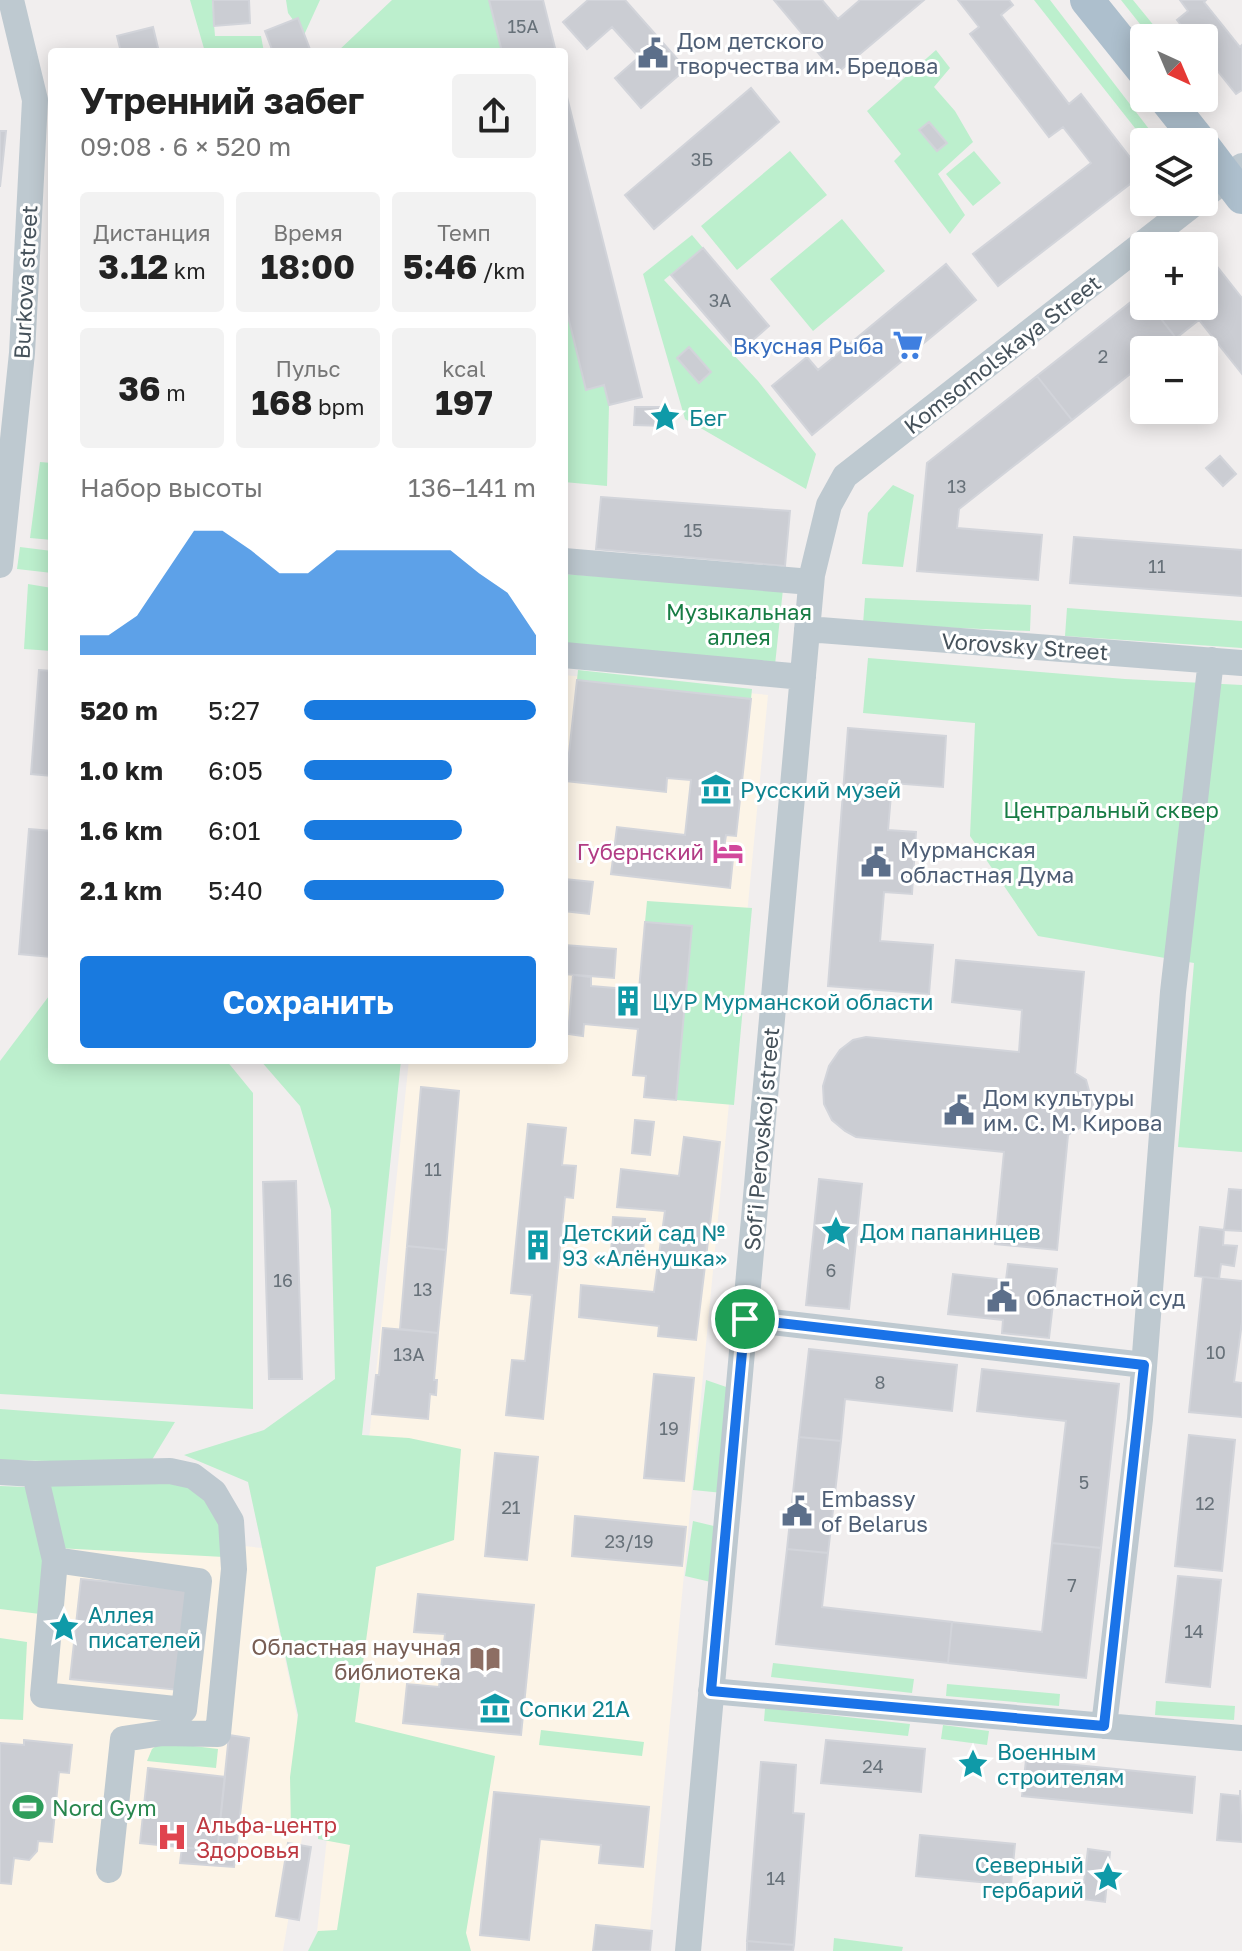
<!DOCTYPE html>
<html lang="ru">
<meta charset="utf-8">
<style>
:root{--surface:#fff;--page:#f2f2f2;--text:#222;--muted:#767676;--accent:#197adf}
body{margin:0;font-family:"Golos Text",sans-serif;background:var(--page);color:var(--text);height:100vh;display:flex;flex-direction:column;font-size:30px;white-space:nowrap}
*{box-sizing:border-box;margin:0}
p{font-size:26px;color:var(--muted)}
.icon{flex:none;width:44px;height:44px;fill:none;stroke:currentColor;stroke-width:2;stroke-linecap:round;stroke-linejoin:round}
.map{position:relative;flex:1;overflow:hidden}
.side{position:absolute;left:48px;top:48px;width:520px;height:1016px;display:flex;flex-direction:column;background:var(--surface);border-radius:8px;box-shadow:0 4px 20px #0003}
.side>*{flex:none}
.needle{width:52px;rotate:136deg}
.controls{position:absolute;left:1130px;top:24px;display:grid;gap:16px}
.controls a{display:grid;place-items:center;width:88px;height:88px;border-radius:8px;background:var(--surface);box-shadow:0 4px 20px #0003;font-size:40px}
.pin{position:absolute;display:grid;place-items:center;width:68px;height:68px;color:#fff;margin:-34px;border:4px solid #fff;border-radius:50%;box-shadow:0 2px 8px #0007}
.round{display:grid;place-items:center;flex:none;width:84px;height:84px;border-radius:8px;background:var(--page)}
.headline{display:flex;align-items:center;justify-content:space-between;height:136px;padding:0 32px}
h1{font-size:36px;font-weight:700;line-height:60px}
.metrics{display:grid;grid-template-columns:repeat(3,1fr);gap:12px;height:136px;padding:8px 32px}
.metrics div{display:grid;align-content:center;border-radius:8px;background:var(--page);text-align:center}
.metrics b{font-size:34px;font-weight:700}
.metrics small{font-size:22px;font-weight:400}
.metrics p{font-size:22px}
.chart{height:224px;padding:16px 32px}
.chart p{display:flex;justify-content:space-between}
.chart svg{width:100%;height:144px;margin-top:8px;fill:var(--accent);opacity:.7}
.button{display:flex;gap:16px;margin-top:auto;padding:16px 32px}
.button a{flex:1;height:92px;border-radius:8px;background:var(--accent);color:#fff;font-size:32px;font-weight:700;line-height:92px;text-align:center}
ul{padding:0 32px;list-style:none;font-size:26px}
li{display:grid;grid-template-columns:128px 96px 1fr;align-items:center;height:60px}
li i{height:20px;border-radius:10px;background:var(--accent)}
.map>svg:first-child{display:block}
.commercial{fill:#fcf4e7}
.green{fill:#bcefcd}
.building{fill:#cbcdd3;stroke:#d2d4da;stroke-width:2}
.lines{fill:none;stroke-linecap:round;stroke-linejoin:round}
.minor{stroke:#bec9d0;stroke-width:26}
.major{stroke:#adbfcd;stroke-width:34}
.route-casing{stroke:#fff;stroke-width:16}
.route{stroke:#1a73e8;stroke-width:10}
.labels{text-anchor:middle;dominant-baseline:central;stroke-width:6;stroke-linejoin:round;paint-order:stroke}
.number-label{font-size:18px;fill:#677179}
.service-label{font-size:22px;fill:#4e5e75;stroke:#fff;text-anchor:start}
.street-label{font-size:22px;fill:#46525b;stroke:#fff}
.shop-label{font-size:22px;fill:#366cbe;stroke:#fff;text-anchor:end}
.culture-label{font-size:22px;fill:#0d838f;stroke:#fff;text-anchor:start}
.park-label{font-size:22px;fill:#177c44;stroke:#fff}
.hotel-label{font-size:22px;fill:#b23c85;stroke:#fff;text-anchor:end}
.education-label{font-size:22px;fill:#785e54;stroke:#fff;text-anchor:end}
.leisure-label{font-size:22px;fill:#27864d;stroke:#fff;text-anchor:start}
.health-label{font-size:22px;fill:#be3a42;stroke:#fff;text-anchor:start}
</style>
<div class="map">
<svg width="1242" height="1951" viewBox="0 0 1242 1951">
<rect width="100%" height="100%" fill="#f1eeee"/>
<path class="commercial" d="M564,675L768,695L648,1951H315L409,1060H564Z
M0,1520L262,1548L311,1784L283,1951H0Z"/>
<path class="green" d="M190,0H212L215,36H261L264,52H205Z
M286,0H320L304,35L288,13Z
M392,0H489L502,52H337Z
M1034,0H1050L1159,142H1146Z
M1121,0H1133L1164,38H1151Z
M936,50L950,68L934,87L955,111L973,142L938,174L965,215L950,234L894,161L901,154L867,111Z
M790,151L827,195L737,270L701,226Z
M974,151L1001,183L973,206L946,174Z
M842,219L885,271L813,331L770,279Z
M692,235L703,248L664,280L758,381L816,454L806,489L685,419L643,274Z
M564,300L587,389L604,385L609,405L607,486L564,482Z
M40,462L52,463V540L30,538Z
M893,485L914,495L903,567L862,564L868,513Z
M20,547L52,551V573L17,569Z
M564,574L783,589L775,665L564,647Z
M28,584L52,588V651L24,649Z
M865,598L1031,605L1030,631L863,624Z
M1067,608L1242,621V648L1065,636Z
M868,658L1125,679L1242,685V1152L1178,1147L1194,963L1038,936L970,836L975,723L863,713Z
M578,670L752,689L751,699L577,680Z
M647,901L752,908L734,1105L676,1100L692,927L645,922Z
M52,992V1060H226L253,1093V1409L0,1394V1061Z
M260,1060H401L362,1435L409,1438L461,1449L454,1540L376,1567L355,1722L495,1756L466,1933L471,1951H308L318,1931L337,1930L350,1845L318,1839L319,1827L291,1828L290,1777L298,1715L248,1482L184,1455L264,1430L335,1379L331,1210L300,1106Z
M706,1380L735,1390L723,1493L693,1490Z
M0,1409L175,1422L150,1463L0,1460Z
M187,1482L217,1512L224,1557L57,1548L47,1484Z
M0,1486L25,1487L45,1538L40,1614L0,1609Z
M693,1521L718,1527L715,1583L685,1576Z
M0,1638L27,1642L23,1720L0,1719Z
M773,1663L914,1679L912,1693L771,1677Z
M947,1684L1060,1694L1059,1706L946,1696Z
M1156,1701L1235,1706L1234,1720L1155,1715Z
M765,1708L910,1724L908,1736L764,1721Z
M943,1725L989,1731L987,1745L941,1739Z
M541,1730L644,1742L642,1756L539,1745Z
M162,1742L218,1749L216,1768L147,1761L152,1749Z
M834,1938L903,1947L902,1951H833Z"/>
<path class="building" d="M213,0H249L250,23L214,26Z
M489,0H543L556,52H502Z
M588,0H625L686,69L641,108L615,78L639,57L612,27L587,49L563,22Z
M774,0H822L838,19L860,0H924L836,74Z
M958,0H1009L1013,5L1001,15L1069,104L1081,94L1143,174L998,286L973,254L1091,163L1063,127L1049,137L970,34L979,27Z
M1180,0H1206L1204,2L1240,47L1242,45V90L1236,94L1204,54V38H1191L1177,20L1188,11Z
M298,18L311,52H273L265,31Z
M153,27L159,52H121L117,36Z
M564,85L642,397L609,405L604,385L586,390L564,300Z
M751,88L779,122L654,229L625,195Z
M929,122L947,143L937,151L919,130Z
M0,131H6L0,187Z
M703,248L769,326L738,353L671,275Z
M1204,250L1242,298V374L1199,320L1176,338L1151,306H1204Z
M946,264L976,300L812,435L772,386L807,357L818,370Z
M1141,294L1144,298V306H1151L1176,338L1160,350H1144V363L1072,420L1037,376Z
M689,347L711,372L699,383L677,358Z
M1037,376L1072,420L959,509L957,528L1042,535L1038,580L917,571L927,463Z
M635,407H666L665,426L634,425Z
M1220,456L1236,474L1223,486L1206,468Z
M601,497L790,511L785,566L596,549Z
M1074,537L1242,550V596L1070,583Z
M39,670L52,671V776L31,774Z
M577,680L751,699L736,836L726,835L724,848L734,849L730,888L611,874L617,827L685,835L691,780L667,778L666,792L566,781Z
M848,728L946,736L943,787L892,783L888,830L916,832L912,894L884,892L880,941L933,945L929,994L828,986Z
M29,829L52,831L51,957L19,954Z
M564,879L593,882L589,914L564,911Z
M645,922L692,926L676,1100L644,1097L646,1076L633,1075L638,1029L584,1024L583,1036L568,1034L573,975L591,977V986L639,990Z
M564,945L616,949L614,978L564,974Z
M956,960L1084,972L1075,1073L1086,1080L1093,1105L1081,1127L1068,1135L1057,1250L995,1244L1004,1152L856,1137L845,1131L832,1120L824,1104L823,1086L829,1066L840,1050L853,1040L866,1037L1019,1052L1022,1010L952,1002Z
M421,1087L459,1091L446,1250L407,1246Z
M635,1120L654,1122L650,1155L632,1153Z
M528,1124L566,1128L562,1165L576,1166L573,1198L565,1197L543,1419L506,1415L512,1360L525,1361L532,1295L511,1293Z
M684,1137L720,1142L696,1340L658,1336L659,1326L579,1317L581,1285L654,1292L665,1211L617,1207L621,1169L679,1176Z
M819,1179L862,1184L849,1309L806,1305Z
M296,1181L302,1379H269L263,1182Z
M1229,1189L1242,1190V1231L1224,1230Z
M613,1217L645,1219L643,1255L611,1254Z
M1200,1227L1224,1230L1223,1245L1237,1246L1234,1266L1221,1264L1219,1279L1195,1276Z
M407,1246L446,1250L438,1333L400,1329Z
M1008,1264L1057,1269L1049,1338L1002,1333L1003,1320L948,1314L953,1274L1006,1280Z
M1203,1277L1242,1281V1322L1234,1382L1242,1383V1417L1189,1412Z
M383,1328L438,1333L434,1380H437L436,1395L430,1394L428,1419L372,1414L376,1375H379Z
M809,1349L957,1365L952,1411L845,1399L841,1441L799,1437Z
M982,1369L1119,1384L1101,1548L1052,1543L1066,1421L977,1411Z
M654,1374L694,1378L684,1481L644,1478Z
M1189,1435L1235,1440L1222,1571L1175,1566Z
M799,1437L841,1441L828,1553L787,1549Z
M495,1453L538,1457L527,1560L485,1556Z
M575,1516L686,1527L682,1566L572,1556Z
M1052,1543L1101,1548L1086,1678L948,1663L952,1622L1042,1632Z
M787,1549L828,1553L822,1607L952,1622L948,1663L776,1644Z
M1178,1576L1221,1580L1210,1687L1166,1682Z
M81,1579L189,1590L179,1690L70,1679Z
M418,1594L534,1605L521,1735L403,1723L407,1684L439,1687L445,1634L414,1632Z
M229,1735L249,1738L234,1867L180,1863L182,1847L217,1851Z
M24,1740L72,1745L69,1773L59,1772L52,1842L38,1841L37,1851L29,1860L14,1858L11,1884L0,1883V1743L24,1745Z
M826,1740L925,1749L921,1792L821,1783Z
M1026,1760L1195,1777L1192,1813L1022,1796Z
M761,1762L796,1765L793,1813L804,1814L794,1945L747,1941Z
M148,1768L225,1777L217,1851L140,1843Z
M1240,1790L1242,1842L1217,1840L1221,1794L1240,1796Z
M494,1792L649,1807L643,1867L599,1863L601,1845L540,1839L529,1940L480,1935Z
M920,1835L1015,1844L1011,1885L916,1876Z
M288,1843L311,1847L299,1920L276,1916Z
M1088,1849L1110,1852L1105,1902L1082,1899Z
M596,1925L652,1931L650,1951H593Z
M747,1941L794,1945L793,1951H747Z"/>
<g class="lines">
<path class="minor" d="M1204,196L1242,166
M564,561L811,582
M0,565L22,353L35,100L11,0
M807,629L1242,663
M564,655L803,677
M745,1319L1144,1365
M0,1472L35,1474L170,1471L193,1476L214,1492L231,1521L234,1569L218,1734L163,1733L123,1739L109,1870
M35,1474L55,1560L43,1695L184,1710L199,1581L55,1560
M711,1691L1242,1738
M1104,1726L1140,1419L1173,992L1211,660
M688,1951L812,575L829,505L845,476L1196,202"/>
<path class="major" d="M1087,0L1144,71
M1165,98L1200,142
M1204,147L1242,197"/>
</g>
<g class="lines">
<g class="route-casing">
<path id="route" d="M745,1319L1144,1365L1104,1726L711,1691Z"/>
</g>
<use href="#route" class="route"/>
</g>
<defs>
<g id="civic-bare" transform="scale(2.4)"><path d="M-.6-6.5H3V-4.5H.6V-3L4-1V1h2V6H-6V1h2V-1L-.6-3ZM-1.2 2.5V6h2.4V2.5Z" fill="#5c6f8a" stroke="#fff" stroke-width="2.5" paint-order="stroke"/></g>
<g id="supermarket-bare" transform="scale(2.4)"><path d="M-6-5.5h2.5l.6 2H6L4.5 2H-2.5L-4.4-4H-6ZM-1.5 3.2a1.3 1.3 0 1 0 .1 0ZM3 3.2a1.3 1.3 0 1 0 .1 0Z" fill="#3f7fe0" stroke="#fff" stroke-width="2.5" paint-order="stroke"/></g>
<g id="sight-bare" transform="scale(2.4)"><path d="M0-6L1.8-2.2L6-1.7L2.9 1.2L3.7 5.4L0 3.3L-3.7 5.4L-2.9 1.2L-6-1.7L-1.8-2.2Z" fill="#0f9aa8" stroke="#fff" stroke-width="2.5" paint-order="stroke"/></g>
<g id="museum-bare" transform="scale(2.4)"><path d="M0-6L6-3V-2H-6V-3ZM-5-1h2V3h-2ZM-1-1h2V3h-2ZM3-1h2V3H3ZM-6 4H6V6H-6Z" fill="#0f9aa8" stroke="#fff" stroke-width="2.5" paint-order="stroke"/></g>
<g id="hotel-bare" transform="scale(2.4)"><path d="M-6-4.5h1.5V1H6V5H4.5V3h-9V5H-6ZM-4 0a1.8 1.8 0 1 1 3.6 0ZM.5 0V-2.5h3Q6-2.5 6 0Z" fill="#d1479c" stroke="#fff" stroke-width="2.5" paint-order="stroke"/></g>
<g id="building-bare" transform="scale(2.4)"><path d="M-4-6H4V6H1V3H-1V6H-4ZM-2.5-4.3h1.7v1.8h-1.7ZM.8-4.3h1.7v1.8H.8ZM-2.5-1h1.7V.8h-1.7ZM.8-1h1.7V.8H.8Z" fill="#0f9aa8" stroke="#fff" stroke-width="2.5" paint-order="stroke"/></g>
<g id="library-bare" transform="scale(2.4)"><path d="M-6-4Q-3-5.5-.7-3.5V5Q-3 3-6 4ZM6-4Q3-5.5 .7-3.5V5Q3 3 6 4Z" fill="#8d6e63" stroke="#fff" stroke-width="2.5" paint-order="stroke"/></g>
<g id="stadium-bare" transform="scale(2.4)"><path d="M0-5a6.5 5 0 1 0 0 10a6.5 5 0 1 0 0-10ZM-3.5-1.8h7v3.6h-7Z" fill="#2e9e5b" stroke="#fff" stroke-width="2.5" paint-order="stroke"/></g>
<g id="hospital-bare" transform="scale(2.4)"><path d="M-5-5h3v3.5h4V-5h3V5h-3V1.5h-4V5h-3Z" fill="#e0444e" stroke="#fff" stroke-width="2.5" paint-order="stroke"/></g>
</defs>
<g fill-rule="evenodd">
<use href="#civic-bare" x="653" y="53"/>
<use href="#supermarket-bare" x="908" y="345"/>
<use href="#sight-bare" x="665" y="417"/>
<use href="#museum-bare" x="716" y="789"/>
<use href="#hotel-bare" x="728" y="851"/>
<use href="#civic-bare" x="876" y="862"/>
<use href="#building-bare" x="628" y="1001"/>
<use href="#civic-bare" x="959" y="1110"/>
<use href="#sight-bare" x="836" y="1231"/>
<use href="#building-bare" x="538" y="1245"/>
<use href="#civic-bare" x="1002" y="1297"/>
<use href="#civic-bare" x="797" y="1511"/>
<use href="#sight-bare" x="64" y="1627"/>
<use href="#library-bare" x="485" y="1659"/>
<use href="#museum-bare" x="495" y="1708"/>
<use href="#sight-bare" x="973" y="1764"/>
<use href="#stadium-bare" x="28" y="1807"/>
<use href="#hospital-bare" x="172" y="1837"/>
<use href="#sight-bare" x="1108" y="1877"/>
</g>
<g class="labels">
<g class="number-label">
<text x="523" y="26">15А</text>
<text x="702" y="159">3Б</text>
<text x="720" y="300">3А</text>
<text x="1103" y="356">2</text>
<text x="957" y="486">13</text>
<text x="693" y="530">15</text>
<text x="1157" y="566">11</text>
<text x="433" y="1169">11</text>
<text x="831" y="1270">6</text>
<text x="283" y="1280">16</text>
<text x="423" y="1289">13</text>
<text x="1216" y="1352">10</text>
<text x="409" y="1354">13А</text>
<text x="880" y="1382">8</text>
<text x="669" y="1428">19</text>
<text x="1084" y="1482">5</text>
<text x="1205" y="1503">12</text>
<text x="511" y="1507">21</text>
<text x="629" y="1541">23/19</text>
<text x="1072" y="1585">7</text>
<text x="1194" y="1631">14</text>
<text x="873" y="1766">24</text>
<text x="776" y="1878">14</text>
</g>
<g class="service-label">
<text x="677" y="40">Дом детского<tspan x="677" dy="25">творчества им. Бредова</tspan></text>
<text x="900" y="849">Мурманская<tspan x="900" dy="25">областная Дума</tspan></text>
<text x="983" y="1097">Дом культуры<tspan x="983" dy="25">им. С. М. Кирова</tspan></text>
<text x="1026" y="1297">Областной суд</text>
<text x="821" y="1498">Embassy<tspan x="821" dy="25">of Belarus</tspan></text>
</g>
<g class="street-label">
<text transform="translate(25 282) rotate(-87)">Burkova street</text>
<text transform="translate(1002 354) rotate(-38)">Komsomolskaya Street</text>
<text transform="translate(1025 646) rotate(4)">Vorovsky Street</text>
<text transform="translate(761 1139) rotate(-85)">Sof'i Perovskoj street</text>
</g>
<g class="shop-label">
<text x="884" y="345">Вкусная Рыба</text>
</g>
<g class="culture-label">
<text x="689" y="417">Бег</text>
<text x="740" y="789">Русский музей</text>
<text x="652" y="1001">ЦУР Мурманской области</text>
<text x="860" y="1231">Дом папанинцев</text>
<text x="562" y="1232">Детский сад №<tspan x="562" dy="25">93 «Алёнушка»</tspan></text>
<text x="88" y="1614">Аллея<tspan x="88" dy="25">писателей</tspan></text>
<text x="519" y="1708">Сопки 21А</text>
<text x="997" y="1751">Военным<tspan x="997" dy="25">строителям</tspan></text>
<text x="1084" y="1864" text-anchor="end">Северный<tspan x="1084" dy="25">гербарий</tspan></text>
</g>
<g class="park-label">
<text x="739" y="611">Музыкальная<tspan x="739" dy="25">аллея</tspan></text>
<text x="1111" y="809">Центральный сквер</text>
</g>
<g class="hotel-label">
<text x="704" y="851">Губернский</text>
</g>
<g class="education-label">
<text x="461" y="1646">Областная научная<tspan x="461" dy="25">библиотека</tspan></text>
</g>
<g class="leisure-label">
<text x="52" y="1807">Nord Gym</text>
</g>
<g class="health-label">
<text x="196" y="1824">Альфа-центр<tspan x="196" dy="25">Здоровья</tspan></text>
</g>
</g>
</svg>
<div class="controls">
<a><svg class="needle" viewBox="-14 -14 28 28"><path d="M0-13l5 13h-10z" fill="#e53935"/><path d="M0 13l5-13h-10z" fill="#767676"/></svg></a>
<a><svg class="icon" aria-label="layers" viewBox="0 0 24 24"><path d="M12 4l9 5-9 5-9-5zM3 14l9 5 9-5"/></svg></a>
<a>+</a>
<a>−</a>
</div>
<div class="pin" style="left:745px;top:1319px;background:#1e9e55"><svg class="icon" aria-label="arrive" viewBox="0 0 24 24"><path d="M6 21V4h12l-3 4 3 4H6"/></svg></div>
<section class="side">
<div class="headline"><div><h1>Утренний забег</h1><p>09:08 · 6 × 520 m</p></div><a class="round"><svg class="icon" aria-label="share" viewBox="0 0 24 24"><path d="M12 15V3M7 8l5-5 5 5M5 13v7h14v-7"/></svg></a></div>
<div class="metrics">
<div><p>Дистанция</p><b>3.12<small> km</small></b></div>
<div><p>Время</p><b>18:00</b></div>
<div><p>Темп</p><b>5:46<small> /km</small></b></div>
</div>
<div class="metrics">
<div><b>36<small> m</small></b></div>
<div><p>Пульс</p><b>168<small> bpm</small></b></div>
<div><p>kcal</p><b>197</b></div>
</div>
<div class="chart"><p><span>Набор высоты</span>136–141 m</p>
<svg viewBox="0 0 160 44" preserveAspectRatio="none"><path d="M0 44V38L10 38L20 32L30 19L40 6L50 6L60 12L70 19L80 19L90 12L100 12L110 12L120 12L130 12L140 19L150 25L160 38V44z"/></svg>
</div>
<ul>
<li><b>520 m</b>5:27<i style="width:100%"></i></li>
<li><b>1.0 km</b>6:05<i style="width:64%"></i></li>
<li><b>1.6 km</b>6:01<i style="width:68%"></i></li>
<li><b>2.1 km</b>5:40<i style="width:86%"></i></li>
</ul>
<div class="button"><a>Сохранить</a></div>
</section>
</div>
